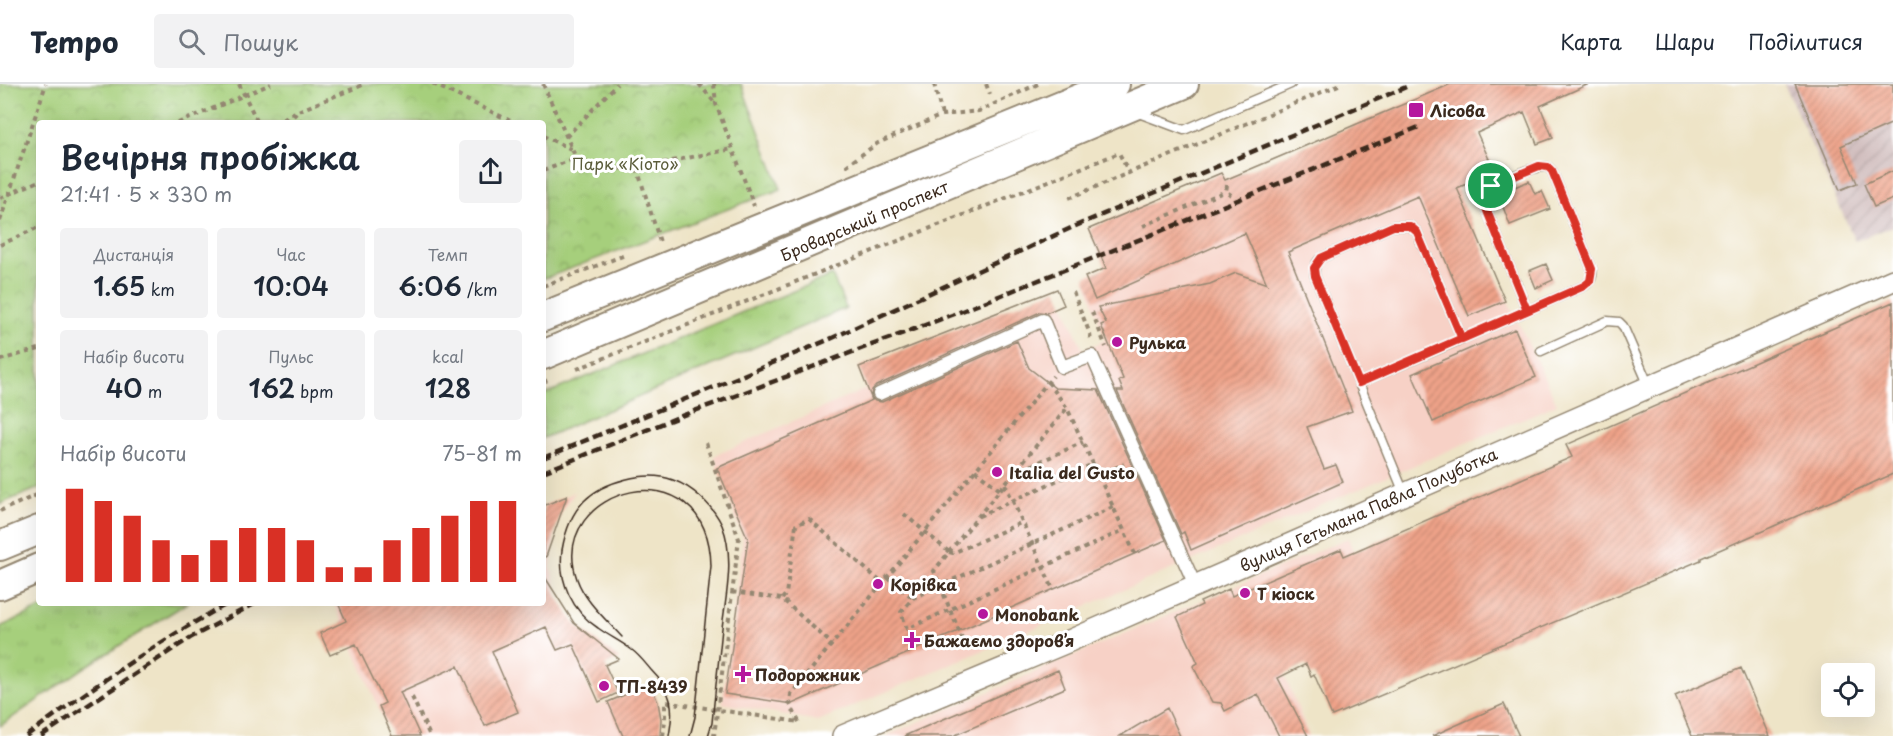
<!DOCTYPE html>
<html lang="uk">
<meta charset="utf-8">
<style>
:root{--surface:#fff;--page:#f2f2f3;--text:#1f2937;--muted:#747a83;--line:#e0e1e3;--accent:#d93025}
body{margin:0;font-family:"Playpen Sans",sans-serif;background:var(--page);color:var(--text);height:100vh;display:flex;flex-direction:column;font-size:22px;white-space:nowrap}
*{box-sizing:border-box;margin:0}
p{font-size:20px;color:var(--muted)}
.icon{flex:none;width:33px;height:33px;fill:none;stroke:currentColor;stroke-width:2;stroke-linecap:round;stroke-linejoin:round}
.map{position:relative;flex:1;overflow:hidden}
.side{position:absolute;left:36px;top:36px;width:510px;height:486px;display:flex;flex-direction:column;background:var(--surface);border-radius:6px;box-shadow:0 6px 24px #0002}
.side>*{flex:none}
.tools{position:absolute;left:1821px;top:579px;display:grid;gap:12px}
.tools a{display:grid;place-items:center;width:54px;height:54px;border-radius:6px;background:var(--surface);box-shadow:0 6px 24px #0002;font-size:30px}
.pin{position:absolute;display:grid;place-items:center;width:51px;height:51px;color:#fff;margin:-26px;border:3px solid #fff;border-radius:50%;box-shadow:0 2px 6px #0007}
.round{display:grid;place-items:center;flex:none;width:63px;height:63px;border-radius:6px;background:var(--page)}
.summary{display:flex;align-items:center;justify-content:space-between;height:102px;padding:0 24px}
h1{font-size:33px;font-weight:600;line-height:45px}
.figures{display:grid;grid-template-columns:repeat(3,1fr);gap:9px;height:102px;padding:6px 24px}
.figures div{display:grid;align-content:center;border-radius:6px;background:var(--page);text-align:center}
.figures b{font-size:26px;font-weight:600}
.figures small{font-size:16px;font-weight:400}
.figures p{font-size:16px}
.chart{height:168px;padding:12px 24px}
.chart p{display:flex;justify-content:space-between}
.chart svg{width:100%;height:108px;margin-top:6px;stroke:var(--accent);stroke-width:6}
header{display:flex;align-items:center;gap:36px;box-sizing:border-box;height:84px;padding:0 30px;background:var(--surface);border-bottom:2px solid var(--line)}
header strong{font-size:28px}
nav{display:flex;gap:33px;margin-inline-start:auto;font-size:21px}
.search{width:420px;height:54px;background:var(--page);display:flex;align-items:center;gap:15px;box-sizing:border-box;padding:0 21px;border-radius:6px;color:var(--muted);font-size:22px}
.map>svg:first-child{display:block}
.built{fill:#f7d1c6}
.industrial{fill:url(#industrial-furrows)}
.grass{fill:url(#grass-tufts);stroke:#707c4c;stroke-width:1.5}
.park{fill:url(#park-crowns);stroke:#707c4c;stroke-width:1.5}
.building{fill:url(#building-hatch)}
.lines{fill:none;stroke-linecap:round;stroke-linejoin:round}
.service-casing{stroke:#948772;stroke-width:11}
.pedestrian-casing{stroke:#948772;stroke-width:15}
.tertiary-casing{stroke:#948772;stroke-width:24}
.trunk-casing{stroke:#948772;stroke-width:32}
.path{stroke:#948772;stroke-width:4;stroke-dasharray:4.5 4.5;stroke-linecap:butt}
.service{stroke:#fff;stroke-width:8}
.pedestrian{stroke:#fff;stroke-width:12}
.tertiary{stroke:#fff;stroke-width:21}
.trunk{stroke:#fff;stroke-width:28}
.tram{stroke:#3b2a1e;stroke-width:1.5}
.rail{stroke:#3b2a1e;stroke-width:4.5;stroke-dasharray:9 4.5;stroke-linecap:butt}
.route-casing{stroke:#fff;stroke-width:12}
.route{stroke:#d93025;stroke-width:8}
.poi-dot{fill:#b5179e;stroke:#fff;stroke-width:2}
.labels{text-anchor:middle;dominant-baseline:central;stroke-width:6;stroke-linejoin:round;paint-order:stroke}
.poi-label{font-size:16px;font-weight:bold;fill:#3b2a1e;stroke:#fff;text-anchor:start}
.park-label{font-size:16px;fill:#5b5c3a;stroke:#fff}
.street-label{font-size:16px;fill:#3b2a1e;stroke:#fff}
</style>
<header>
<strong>Tempo</strong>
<div class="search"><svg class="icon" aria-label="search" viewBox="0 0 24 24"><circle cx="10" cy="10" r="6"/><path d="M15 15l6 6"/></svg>Пошук</div>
<nav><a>Карта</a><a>Шари</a><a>Поділитися</a></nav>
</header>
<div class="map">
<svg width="1893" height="652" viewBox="0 0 1893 652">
<defs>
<pattern id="industrial-furrows" width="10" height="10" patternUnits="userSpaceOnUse" patternTransform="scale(1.5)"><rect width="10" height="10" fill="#d2bfbf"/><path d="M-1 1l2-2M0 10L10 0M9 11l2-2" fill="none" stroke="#b5a4a4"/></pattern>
<pattern id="grass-tufts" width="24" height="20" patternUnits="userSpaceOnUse" patternTransform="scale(1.5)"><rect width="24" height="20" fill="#a6cf7b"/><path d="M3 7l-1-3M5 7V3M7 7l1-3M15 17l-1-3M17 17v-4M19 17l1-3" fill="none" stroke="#90b26a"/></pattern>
<pattern id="park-crowns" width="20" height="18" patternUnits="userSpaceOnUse" patternTransform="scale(1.5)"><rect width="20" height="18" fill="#a6cf7b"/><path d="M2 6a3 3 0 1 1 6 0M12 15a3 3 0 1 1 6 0" fill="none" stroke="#90b26a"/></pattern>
<pattern id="building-hatch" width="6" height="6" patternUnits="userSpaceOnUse" patternTransform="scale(1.5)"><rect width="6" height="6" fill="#efa389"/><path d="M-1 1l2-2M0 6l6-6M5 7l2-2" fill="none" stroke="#c3856f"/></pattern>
</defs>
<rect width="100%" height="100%" fill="#fff"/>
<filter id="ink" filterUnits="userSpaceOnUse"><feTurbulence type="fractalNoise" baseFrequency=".0167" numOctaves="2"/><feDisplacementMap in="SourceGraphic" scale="12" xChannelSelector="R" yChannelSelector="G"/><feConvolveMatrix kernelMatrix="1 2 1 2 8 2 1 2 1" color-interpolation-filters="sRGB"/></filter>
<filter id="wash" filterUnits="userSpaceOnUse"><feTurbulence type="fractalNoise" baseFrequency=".008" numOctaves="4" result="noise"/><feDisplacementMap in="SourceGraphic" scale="24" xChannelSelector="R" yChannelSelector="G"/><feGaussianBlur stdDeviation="1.35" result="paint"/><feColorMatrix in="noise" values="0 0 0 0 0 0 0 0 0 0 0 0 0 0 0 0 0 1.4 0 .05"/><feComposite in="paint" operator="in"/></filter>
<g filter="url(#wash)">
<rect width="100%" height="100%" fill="#eee4c7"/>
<path class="built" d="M1430,53L1557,320L818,637L722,619L743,454L714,372L866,305L859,283L1057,205L1083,266L1105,256L1085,193L1233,128Z
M575,408L561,429L555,446L551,484L558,513L574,539L619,575L583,592L597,622L650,600L658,618L661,635L660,652H391L334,519H543V422Z
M1348,454L1357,477L1274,564L1309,652H886Z"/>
<path class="industrial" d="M1784,0H1893V142L1855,157Z"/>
<path class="grass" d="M832,191L846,224L543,354V311Z
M52,519H187L87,582L0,642V543Z"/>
<path class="park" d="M0,0H741L781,105L543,195V39H39V404L0,420Z"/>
<g id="blocks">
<path class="building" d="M1451,0H1589L1540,22L1553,54L1537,60L1524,28L1477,49L1495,88L1457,104L1505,217L1469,232L1418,112L1288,168L1352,327L1307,343L1324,385L1336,381L1343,398L1191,466L1184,448L1181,450L1117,307H1123L1119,297L1123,295L1101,241L1106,239L1098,223L1210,200L1236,189L1267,200L1245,149L1095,216L1085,193L1106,184L1089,145L1221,89L1225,96Z
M1795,0H1893V39L1841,62L1857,99L1840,106Z
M1893,87V115L1874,123L1864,100Z
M1529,97L1535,110L1542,107L1550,125L1510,141L1498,110Z
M1546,180L1553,196L1536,204L1529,187Z
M1057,205L1064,221L1046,229L1040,228L876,302L872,306L871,313L875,317L882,318L1017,257L1029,284L1055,304L1098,306L1166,456L792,620L725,610L748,455L717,384L872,316L859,283Z
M1893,218V390L1701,474V476L1332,632L1314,590L1311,592L1306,580L1278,594L1308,652H1279L1258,610L1225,627L1221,619L1212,618L1193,582L1198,579L1177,533L1202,521L1200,518L1229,505L1232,512L1341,465L1344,472L1572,373L1566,361Z
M1515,245L1536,293L1433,338L1412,290Z
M567,412L546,473L543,472V422Z
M543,490L574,539L619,575L605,581L618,609L599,618L573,560L557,566L546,543L492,567L518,628L485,642L458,582L400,608L420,652H392L379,622L385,619L356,560L330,571L320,549L346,537L338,519H543Z
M1741,584L1770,652H1692L1675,612Z
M1058,586L1065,604L953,652H904Z
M650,600L658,618L661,635L660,652H623L608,618Z
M1504,620L1519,652H1432Z
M1167,624L1180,652H1120Z"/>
</g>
</g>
<g filter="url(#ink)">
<use href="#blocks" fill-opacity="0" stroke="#948772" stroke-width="1.5"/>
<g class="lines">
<g class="service-casing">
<path id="service" d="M1136,28L1184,46L1291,0
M1541,267L1607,237L1619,238L1623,242L1649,302
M1359,299L1462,255
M1404,409L1315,192C1314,184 1315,180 1321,174L1393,142H1410L1417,148L1462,255L1584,202C1591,197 1593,194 1592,185L1552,87L1548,83C1536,80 1489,100 1483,111V117L1527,226"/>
</g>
<g class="pedestrian-casing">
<path id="pedestrian" d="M879,310L1043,236L1062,283L1092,272L1195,501"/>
</g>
<g class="tertiary-casing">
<path id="tertiary" d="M843,652L1067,558L1893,196"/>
</g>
<g class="trunk-casing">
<path id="trunk" d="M543,233L1115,0
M543,271L1184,0
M0,462L39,446
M0,501L39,484"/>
</g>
<path class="path" d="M239,0L258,39
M433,0L515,39
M543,0L576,74L601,85L637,84L732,65
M699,0L715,19
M714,0L716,20L754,122
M934,0L942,31
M986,0L990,10
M293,29L303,39
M178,39L271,0
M275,39L293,29L365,0
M543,52L571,65
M566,53L617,0
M846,82L878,59L942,31L979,27L1038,0
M637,84L660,158
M543,87L576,74
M1227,101L1226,107L1231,111
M0,114L39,97
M1069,114L1341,0
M0,137L46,0
M1143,142L1226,107
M0,161L39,143
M543,202L625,171
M1073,208L1090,250L1091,258
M1092,228L1106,263
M0,276L39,265
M577,285L1119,69L1129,89
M543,298L551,295
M1048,298L1067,324L1135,470
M706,359L739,455L714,652
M975,386L1000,406
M1015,389L1083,358
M1098,391L1124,380
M1005,400L1053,505
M1113,423L913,514L901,528L907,545L1124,446
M0,427L39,410
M904,430L949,468L934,487L967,566
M979,432L1093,380
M949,468L1067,324
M949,468L953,469L1023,438
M887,493L913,514
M732,508L782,515L832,560
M782,515L786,510L796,441L809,435L882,499
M412,613L430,652
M799,638L790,620L791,610L1053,292
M663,652L665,637V618L799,638"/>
<use href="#service" class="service"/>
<use href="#pedestrian" class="pedestrian"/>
<use href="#tertiary" class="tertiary"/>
<use href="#trunk" class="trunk"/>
<path class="tram" d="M622,553C607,536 585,518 577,495C545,403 709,359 711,482L695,633L690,652
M669,652C671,640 673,628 670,616C667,604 659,594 651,586C645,579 639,571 632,566C622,558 609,552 598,544C572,527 558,497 562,466C565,449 572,429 584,417C604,397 646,386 673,396C693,403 713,422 722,441C735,473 726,511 722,544C719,576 715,607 712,639L708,652"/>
<path class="rail" d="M543,374L828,256L1073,143L1406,3
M543,388L681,332L952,231L1419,43
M26,652C92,604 158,557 229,519
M41,652L190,554L256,519"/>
</g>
</g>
<g class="lines" filter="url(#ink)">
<g class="route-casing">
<path id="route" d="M1491,102L1486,106L1483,117L1527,226L1359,299L1315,192L1314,184L1321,174L1393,142H1410L1417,148L1462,255L1584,202L1590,197L1592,185L1552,87L1548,83L1539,82L1491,102"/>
</g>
<use href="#route" class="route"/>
</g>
<g class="poi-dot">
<rect x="1408" y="18" width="16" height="16" rx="3"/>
<circle cx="1117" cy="258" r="6"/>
<circle cx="997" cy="388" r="6"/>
<circle cx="878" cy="500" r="6"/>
<circle cx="1245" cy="509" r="6"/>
<circle cx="983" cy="530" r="6"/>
<path d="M909 547h6v6h6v6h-6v6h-6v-6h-6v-6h6z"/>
<path d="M740 581h6v6h6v6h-6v6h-6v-6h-6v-6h6z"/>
<circle cx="604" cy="602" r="6"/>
</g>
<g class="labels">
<g class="poi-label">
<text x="1430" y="26">Лісова</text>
<text x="1129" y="258">Рулька</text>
<text x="1009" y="388">Italia del Gusto</text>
<text x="890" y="500">Корівка</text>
<text x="1257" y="509">Т кіоск</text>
<text x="995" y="530">Monobank</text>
<text x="924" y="556">Бажаємо здоровʼя</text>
<text x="755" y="590">Подорожник</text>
<text x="616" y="602">ТП-8439</text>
</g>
<g class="park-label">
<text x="625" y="79">Парк «Кіото»</text>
</g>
<g class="street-label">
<text transform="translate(864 136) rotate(-23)">Броварський проспект</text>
<text transform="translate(1368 425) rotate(-24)">вулиця Гетьмана Павла Полуботка</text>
</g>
</g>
</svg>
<div class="tools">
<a><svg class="icon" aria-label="locate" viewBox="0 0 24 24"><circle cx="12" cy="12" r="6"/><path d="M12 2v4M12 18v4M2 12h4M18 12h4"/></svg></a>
</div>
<div class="pin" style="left:1491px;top:102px;background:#1e9e55"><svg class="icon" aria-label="arrive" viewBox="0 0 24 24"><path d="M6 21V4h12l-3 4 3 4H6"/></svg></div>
<section class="side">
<div class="summary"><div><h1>Вечірня пробіжка</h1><p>21:41 · 5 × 330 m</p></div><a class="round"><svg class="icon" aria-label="share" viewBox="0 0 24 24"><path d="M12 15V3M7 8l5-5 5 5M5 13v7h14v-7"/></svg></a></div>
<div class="figures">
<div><p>Дистанція</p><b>1.65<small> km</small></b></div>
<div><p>Час</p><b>10:04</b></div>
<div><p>Темп</p><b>6:06<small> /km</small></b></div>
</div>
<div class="figures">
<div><p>Набір висоти</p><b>40<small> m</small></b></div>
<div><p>Пульс</p><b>162<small> bpm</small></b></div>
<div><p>kcal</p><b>128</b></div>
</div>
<div class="chart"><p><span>Набір висоти</span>75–81 m</p>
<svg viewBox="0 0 160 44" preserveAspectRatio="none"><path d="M5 44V6M15 44V11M25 44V17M35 44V27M45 44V33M55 44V27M65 44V22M75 44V22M85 44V27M95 44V38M105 44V38M115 44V27M125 44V22M135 44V17M145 44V11M155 44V11"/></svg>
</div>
</section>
</div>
